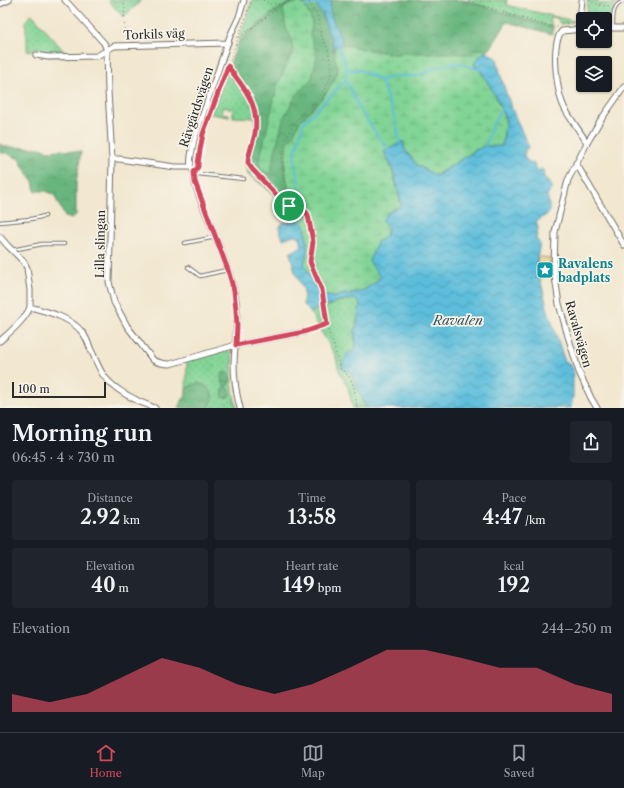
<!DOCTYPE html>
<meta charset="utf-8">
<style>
:root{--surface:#171b24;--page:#20242c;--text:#f1f3f6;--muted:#9ea1a6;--line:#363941;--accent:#d1495b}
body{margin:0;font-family:"Libre Caslon Text",serif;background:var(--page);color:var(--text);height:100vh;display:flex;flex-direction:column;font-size:15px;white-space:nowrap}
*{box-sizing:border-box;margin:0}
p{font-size:13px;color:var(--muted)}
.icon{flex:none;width:22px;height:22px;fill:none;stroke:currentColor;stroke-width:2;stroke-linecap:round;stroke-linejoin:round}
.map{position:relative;height:408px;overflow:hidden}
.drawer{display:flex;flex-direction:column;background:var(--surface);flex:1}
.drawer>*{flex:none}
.fabs{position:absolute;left:576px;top:12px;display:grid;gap:8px}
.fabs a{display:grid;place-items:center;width:36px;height:36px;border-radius:4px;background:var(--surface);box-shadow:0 1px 3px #0004;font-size:20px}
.scale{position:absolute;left:12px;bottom:10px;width:94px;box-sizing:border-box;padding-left:4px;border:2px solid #2b2b2b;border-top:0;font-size:11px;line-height:14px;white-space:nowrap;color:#2b2b2b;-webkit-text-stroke:3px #f7f3e8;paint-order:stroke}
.pin{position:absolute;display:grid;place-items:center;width:34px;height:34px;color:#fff;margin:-17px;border:2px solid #fff;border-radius:50%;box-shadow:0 1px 4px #0007}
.round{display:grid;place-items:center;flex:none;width:42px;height:42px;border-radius:4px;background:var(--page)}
.headline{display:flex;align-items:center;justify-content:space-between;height:68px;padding:0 12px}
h1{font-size:22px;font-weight:600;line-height:30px}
.metrics{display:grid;grid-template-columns:repeat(3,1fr);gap:6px;height:68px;padding:4px 12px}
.metrics div{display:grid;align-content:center;border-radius:4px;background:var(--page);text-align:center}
.metrics b{font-size:20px;font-weight:600}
.metrics small{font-size:11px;font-weight:400}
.metrics p{font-size:11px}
.chart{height:112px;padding:8px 12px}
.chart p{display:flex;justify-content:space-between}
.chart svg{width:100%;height:72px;margin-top:4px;fill:var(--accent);opacity:.7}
.tab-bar{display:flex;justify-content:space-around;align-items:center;height:56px;border-top:1px solid var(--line);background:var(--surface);font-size:11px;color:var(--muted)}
.tab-bar a{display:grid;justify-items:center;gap:2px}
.tab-bar .on{color:var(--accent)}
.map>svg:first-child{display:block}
.grass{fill:url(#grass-dots);stroke:#568060}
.forest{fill:url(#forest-crowns);stroke:#4a7054}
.wetland{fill:url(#wetland-marsh);stroke:#568060}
.sand{fill:url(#sand-dots);stroke:#8c8264}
.water{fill:url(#water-waves);stroke:#447483}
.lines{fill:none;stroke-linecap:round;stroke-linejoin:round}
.stream{stroke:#5dbedb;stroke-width:2}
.lane-casing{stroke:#716d64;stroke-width:4.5}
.street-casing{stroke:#716d64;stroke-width:7}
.path{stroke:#716d64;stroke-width:1;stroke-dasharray:1 3;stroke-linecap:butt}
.lane{stroke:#fff;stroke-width:2.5}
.street{stroke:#fff;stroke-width:5}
.route-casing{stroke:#fff;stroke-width:8}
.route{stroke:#d1495b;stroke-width:5}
.labels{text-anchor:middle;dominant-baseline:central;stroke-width:3.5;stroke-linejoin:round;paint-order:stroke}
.street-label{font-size:12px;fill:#2b2b2b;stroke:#f7f3e8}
.culture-label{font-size:12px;font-weight:bold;fill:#0d838f;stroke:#f7f3e8;text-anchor:start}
.water-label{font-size:13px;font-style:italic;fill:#3a5760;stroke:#f7f3e8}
</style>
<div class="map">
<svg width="624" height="408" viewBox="0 0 624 408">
<defs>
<pattern id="grass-dots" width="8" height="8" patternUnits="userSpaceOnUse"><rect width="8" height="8" fill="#81d495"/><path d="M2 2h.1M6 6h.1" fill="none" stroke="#70b681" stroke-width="1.8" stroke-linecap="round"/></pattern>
<pattern id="forest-crowns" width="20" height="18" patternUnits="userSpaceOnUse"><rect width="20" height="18" fill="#68b67e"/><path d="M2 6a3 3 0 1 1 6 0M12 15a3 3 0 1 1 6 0" fill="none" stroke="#569467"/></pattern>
<pattern id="wetland-marsh" width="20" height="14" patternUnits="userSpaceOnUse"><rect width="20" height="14" fill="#81d495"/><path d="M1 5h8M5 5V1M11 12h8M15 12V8" fill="none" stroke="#70b681"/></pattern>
<pattern id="sand-dots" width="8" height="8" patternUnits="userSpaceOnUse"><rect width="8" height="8" fill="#eeda9e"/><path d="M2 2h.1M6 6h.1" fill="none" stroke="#cb8" stroke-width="1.8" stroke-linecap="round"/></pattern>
<pattern id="water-waves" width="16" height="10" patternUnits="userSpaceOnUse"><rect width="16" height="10" fill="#5dbedb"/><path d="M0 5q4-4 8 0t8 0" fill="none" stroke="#4d9bb2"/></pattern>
</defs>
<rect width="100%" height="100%" fill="#f7f3e8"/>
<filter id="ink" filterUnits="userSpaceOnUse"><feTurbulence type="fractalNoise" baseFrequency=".025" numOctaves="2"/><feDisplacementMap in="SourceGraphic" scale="8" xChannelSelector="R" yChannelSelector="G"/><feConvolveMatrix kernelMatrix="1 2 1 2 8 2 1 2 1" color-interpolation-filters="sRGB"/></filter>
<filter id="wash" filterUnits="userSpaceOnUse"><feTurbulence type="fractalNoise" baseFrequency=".012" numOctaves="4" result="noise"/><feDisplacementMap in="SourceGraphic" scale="16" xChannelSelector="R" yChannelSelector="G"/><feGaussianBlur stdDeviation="0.9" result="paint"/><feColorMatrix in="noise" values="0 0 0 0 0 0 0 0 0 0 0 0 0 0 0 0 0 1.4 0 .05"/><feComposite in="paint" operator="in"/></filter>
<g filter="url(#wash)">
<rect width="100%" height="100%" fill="#f2e7cf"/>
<path class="grass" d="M108,0H142L123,17Z
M252,0H294C275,10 253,28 238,43Z
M462,0H507L506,5L574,21L571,23L560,24L557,18L551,17L550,20L553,28Z
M588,0H598V4L617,3L613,8L611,19L610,20L601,18L590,19C586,15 587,6 588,0Z
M32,14L68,56H50L38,48H35L30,51H27C27,47 27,42 27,38C26,28 23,20 32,14Z
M228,69C241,84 253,98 256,118L233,117V109L222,107V113L229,114V117L211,114Z
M355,299L360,304L355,334L356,349L347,354L350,371L366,408H353L348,387L339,371L336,357L310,312L323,308L339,301Z
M227,350L231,352C234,359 232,369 232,377C232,387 234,398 237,408H188L186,394L187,361Z"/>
<path class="forest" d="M294,0H315L320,11L323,14V17L334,48L335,59L338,67L337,74L325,95L300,121L285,159V172L290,198L289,206L275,197L264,186L248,175C247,171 245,166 245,163C246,160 248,157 249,154C250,151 251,148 252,145C262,110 250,95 228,69L238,43L271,14Z
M331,0H462L553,28L552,34L507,22L490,49L487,50L476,49L470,55L454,53H411L394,54L362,49L343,44L330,12Z
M0,144L5,147L41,148L48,151L60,150L81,152L76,184V215L71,219L65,217L54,195L46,191H35L33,181L25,170L19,159L7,153H0Z
M225,372L227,373L231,377L227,387L230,391V395L226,398L223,397C221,393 224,390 224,386L221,378L222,374Z
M198,383C200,384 202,384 204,385C214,390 215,401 208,408H179C179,401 184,400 186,395C186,394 186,389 186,389L192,385Z"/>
<path class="wetland" d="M299,2L303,3L311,18L312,24L310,35L317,56L312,78L295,97L283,119L270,174C263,172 261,169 259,162L277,86L293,51L291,38L286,28L283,9L284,7Z
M343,44L362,49L394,54L411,53H454L470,55L476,49L487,50L474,64L484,76L497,99L506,122L502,146L476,150L435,176L417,165L405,150L384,151C393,169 397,186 401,206L389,212L388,227L380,277L376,282L362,291L341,295L335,297L320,295L304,264C308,248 307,241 305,225L296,221L289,206L290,198L285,172V159L287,146L300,121L325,95L337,74L338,67L335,59L334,48Z"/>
<path class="sand" d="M540,257L550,258L552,274L542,278L539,276L537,266V260Z"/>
<path class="water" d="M315,0H331L330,12L343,44L334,48L323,17V14L320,12Z
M485,51L497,58C502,88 516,120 529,147L525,150L524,157L529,162L533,163L538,171L542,169L544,172L543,174L546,181H548L552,189L547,195L549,203V213L536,222L538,228L536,239L540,243L537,260V266L547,307L564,359L573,368V397L571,408H366L350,371L343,370L342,364L347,354L356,349L355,334L360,304L355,299L339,301L323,308L310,312L303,305L304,291L295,272L290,253L302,246L300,237L294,235L283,239L279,228L282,223L296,221L305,225L307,241V252L304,264L320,295L335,297L341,295L362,291L376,282L380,277L369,261L378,241L386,236L388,227L382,221L388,212L401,206C398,187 394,168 384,152L403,141L405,150L417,165L436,176L476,150L485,146H502L506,121L497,99L484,76L474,63Z"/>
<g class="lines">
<path class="stream" d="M305,6L317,4
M346,70H360L380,80L398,76H418L440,66L459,63L480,70
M346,80L360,110L388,150
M380,80L391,107L396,123L400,143
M485,146L493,124L502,109
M301,226V194L294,159L303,123L346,80V65L338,46"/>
</g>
</g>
<g filter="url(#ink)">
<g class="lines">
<g class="lane-casing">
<path id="lane" d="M613,27C613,16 612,5 624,1
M194,172L198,174L244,179
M0,222L31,219L45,216
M185,243L216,237
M12,250L42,244H64
M188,267L200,276L227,270"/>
</g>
<g class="street-casing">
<path id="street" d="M65,0L104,43L107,50L108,91L112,159L109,282L114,302L127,326L153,360C159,363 164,364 170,364L236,345L304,332
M0,4L9,0
M605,28H624
M579,29L582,0
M583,29L562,31C550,44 557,94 565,109C571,120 580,131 587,143
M36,55L48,57L97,56L114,46L228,43
M112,159H119L175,167H191
M576,163L624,245
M0,237L8,246L24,262L27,268L30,290V307C48,312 70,317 82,332C87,337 89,347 93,354C96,361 99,369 104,376C114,390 138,402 155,408
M0,341C9,333 26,319 30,307
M240,408C236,393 234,378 234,363C235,338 240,315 234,290C225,254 207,220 195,184C194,180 195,176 194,172C193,170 192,169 191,167C189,159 193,147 194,140L230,36L239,17L244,0
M597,408L591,398L579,372L568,336L559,304L554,270L555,232L568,180L587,143L600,121L624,87"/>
</g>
<path class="path" d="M124,0L125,40
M263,0L271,4H283
M465,0L554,28L559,26
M589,0L598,5L611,6
M566,24L575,23
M551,26L552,21
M236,37L238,38C256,26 272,11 291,0
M228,65C238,81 252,95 255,114C256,120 256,127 255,133C254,140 247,157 248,163C249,165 251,167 252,169L283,202L295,209L305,212
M198,167L200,150L203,134L252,0
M309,203L306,212L308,215L313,242L310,261L322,290L327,328L333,343L340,368C343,372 347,374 350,378C355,386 356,399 357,408
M289,206V199L283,171V160L282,153L286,139L294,124L304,111L319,97L330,80L331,74V66L328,49L323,40L320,30V23L319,19L308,0
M530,278L539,276
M310,330L326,324
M220,408L232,398"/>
<use href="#lane" class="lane"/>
<use href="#street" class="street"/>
</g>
</g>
<g class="lines" filter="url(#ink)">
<g class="route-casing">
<path id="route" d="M228,66C238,81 252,95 255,114C256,120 256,127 255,133C254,140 247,157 248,163C249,165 251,167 252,169L283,202L295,209L306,212L308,215L313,242L310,262L322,290L327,324L304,332L236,345L237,326L236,310L234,291L228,270L195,182L194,172L198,167V164L200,150L203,134Z"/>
</g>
<use href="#route" class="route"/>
</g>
<defs>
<g id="sight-square" transform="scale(0.9)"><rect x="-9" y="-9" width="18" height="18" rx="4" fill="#0f9aa8" stroke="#f7f3e8"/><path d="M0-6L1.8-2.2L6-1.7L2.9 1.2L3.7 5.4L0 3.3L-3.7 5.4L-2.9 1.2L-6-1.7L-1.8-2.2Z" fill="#fff"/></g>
</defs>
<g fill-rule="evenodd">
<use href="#sight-square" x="545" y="270"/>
</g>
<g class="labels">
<g class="street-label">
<text transform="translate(154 34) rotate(-2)">Torkils väg</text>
<text transform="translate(196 107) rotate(-72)">Rävgärdsvägen</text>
<text transform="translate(100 244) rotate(-89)">Lilla slingan</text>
<text transform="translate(579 334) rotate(74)">Ravalsvägen</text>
</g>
<g class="culture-label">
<text x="558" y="263">Ravalens<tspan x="558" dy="14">badplats</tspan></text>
</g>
<g class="water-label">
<text x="458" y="320">Ravalen</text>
</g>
</g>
</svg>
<div class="fabs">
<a><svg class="icon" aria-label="locate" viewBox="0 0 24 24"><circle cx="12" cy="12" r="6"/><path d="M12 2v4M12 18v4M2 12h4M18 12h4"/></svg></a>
<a><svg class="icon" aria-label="layers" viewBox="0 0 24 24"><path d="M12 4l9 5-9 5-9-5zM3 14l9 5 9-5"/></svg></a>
</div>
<div class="scale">100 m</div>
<div class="pin" style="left:289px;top:206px;background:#1e9e55"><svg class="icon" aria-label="arrive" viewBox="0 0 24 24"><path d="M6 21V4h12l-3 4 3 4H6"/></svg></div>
</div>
<section class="drawer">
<div class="headline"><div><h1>Morning run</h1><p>06:45 · 4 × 730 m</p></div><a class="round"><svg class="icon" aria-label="share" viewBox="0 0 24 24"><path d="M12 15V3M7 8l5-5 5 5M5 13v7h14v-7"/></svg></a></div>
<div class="metrics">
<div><p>Distance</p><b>2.92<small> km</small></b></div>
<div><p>Time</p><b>13:58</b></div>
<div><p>Pace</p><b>4:47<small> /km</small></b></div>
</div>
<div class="metrics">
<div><p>Elevation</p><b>40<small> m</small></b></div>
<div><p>Heart rate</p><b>149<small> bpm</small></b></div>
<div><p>kcal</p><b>192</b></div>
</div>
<div class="chart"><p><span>Elevation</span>244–250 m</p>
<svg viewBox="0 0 160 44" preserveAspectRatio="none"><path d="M0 44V33L10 38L20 33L30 22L40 11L50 17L60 27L70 33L80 27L90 17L100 6L110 6L120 11L130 17L140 17L150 27L160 33V44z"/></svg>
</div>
</section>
<nav class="tab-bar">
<a class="on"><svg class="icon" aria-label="home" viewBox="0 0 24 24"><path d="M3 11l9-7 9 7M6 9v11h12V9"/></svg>Home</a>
<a><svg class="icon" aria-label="map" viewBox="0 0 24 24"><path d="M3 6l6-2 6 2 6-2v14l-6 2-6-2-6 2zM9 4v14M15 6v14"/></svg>Map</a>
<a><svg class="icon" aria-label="saved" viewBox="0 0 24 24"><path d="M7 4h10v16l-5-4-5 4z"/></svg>Saved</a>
</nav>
